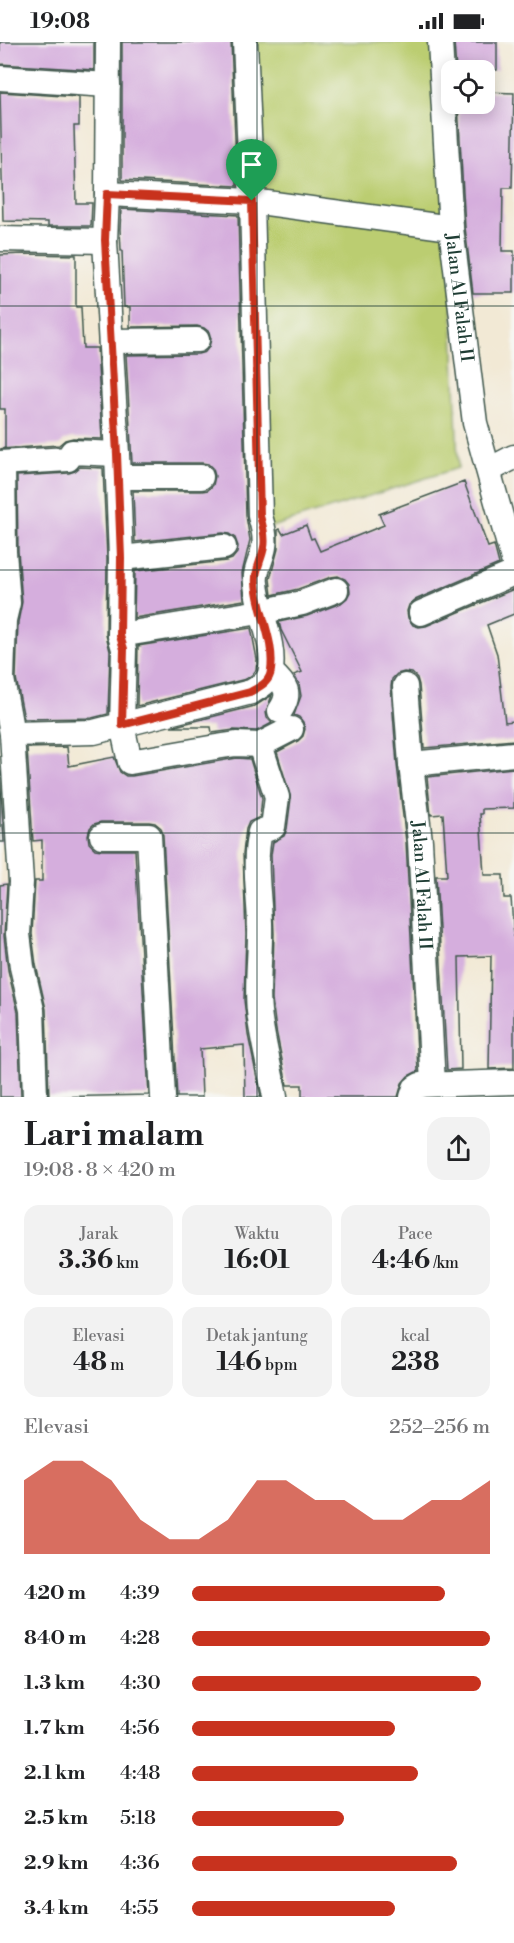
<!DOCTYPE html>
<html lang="id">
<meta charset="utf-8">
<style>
:root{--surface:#fff;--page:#f2f2f2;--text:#202124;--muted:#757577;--accent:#c8321e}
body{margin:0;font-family:"Libre Bodoni",serif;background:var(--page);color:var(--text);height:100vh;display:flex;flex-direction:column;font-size:22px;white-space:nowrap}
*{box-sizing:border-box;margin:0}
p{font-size:20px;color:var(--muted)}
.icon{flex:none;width:33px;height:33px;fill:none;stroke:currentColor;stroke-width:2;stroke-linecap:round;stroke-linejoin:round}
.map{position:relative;height:1055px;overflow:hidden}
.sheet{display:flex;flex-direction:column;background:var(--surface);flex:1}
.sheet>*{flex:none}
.buttons{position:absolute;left:441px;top:18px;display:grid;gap:12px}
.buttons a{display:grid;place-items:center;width:54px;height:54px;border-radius:12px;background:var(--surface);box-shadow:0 3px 15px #0003;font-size:30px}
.pin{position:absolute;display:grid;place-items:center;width:51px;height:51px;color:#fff;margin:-62px -26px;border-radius:50% 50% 50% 0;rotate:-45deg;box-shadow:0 0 6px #0007}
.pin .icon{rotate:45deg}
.round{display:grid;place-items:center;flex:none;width:63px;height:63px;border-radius:18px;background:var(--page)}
.summary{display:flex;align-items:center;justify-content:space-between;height:102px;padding:0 24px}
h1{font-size:33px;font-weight:700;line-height:45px}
.figures{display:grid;grid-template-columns:repeat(3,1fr);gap:9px;height:102px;padding:6px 24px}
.figures div{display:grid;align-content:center;border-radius:15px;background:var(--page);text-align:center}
.figures b{font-size:26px;font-weight:700}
.figures small{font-size:16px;font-weight:400}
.figures p{font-size:16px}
.chart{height:168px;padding:12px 24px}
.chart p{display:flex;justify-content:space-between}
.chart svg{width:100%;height:108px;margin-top:6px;fill:var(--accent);opacity:.7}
ul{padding:0 24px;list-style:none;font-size:20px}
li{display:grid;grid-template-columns:96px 72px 1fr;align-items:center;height:45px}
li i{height:15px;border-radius:8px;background:var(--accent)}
.status{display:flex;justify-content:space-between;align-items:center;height:42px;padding:0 30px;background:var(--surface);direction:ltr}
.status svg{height:16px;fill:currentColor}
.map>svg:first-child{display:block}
.green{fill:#bbcd71;stroke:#6d8552;stroke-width:1.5}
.building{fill:#d5aedd}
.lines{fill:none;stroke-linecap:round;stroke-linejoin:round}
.minor-casing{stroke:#3f574c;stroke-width:27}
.minor{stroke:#fff;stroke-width:24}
.route-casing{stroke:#fff;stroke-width:12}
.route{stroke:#c8321e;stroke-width:8}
.grid{fill:none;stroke:#1f3d34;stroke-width:1.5;stroke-opacity:0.55}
.labels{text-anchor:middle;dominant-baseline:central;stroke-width:4.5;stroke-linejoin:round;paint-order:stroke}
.street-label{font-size:18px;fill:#1f3d34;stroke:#f6f6f2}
</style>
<div class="status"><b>19:08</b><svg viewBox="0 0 49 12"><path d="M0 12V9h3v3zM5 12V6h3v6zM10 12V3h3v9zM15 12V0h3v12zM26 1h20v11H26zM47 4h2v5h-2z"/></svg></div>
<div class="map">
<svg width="514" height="1055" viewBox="0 0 514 1055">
<rect width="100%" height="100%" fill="#f6f6f2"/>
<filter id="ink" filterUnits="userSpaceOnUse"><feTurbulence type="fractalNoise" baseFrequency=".0167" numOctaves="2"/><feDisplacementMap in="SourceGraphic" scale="12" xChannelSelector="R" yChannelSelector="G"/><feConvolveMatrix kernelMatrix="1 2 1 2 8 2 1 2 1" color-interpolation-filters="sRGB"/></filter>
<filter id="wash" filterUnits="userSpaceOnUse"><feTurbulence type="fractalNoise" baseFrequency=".008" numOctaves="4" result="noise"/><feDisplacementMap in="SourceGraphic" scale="24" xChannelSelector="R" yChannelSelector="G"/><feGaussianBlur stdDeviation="1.35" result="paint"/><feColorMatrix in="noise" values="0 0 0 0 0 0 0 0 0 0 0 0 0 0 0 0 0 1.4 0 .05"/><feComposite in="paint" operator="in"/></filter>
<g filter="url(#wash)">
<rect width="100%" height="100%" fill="#f2e9d5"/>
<path class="green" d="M248,0H443L458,426L268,486Z"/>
<g id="blocks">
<path class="building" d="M0,0H94V28L0,22Z
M122,0H231L237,144L122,138Z
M454,0H497V28H456Z
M0,50L79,55V84H74L76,161H92L91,184H48V180L3,179Z
M484,50L514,51L512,146H503L502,209H514V251H473L465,185L458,62H484Z
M121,167L238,173L246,474L250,498L242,531L244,558L134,576L135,529L226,519L232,517L237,511L238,504L235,496L229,492L223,491L135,500L133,449H202L208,448L213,443L215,434L213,427L208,422L202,421H132L126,313L198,312L205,310L209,305L211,297L209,290L204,286L197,284L130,285V265H124L122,209H121L120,187Z
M24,212L76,213V265H81L83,306H97L102,397L73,396L65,398L59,403L0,407L5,406V367H0V213Z
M80,425L103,426L107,516L106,593L110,609L108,672L92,676L24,677L16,636L18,580L22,560L18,509L17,434L69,431L75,429Z
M464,440L488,505L494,503L499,522L415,558L409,563L407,569L408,576L413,583L419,585L426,584L514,547V572L487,583L497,612L505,680L514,679V698L424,706L419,643L417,636L412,631L404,630L397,632L392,637L391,645L397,723L406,800L418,1029L408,1034L402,1041L398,1055H302V1043H287L276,988L272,957L274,892L271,813L273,800L284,794L287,787L291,756L277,710L298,699L303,694L305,687L303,680L299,675L294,673L301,654L299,642L294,633L302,630L281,588L279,580L307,574L341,561L347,556L350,550L349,542L345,537L338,534L331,535L298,547L272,553L270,537L278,507V488L280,487L283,492L306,483L311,497L314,496L320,509L384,483L379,472Z
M251,586L257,617L256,628L253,632L246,637L137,664L138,604Z
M272,653L266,670L267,676L272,681L257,689L234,688L212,691L211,685H171L255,664Z
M67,705L69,724L114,715L120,730L126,734H132L237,716L250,717L262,756L260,775L249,780L246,787L243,811L246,892L244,958L248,993L261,1055H245L244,1003L200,1007L202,1055H177L163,793L161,786L155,781L149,780H101L94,782L90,786L88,793L89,801L95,807L102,808H135L149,1053L49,1055L46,967L36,923L32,892L35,839H42V798L33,799L27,706Z
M514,726V766L482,767V772H480L484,833H503L504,856H511L514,896V1026L489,1027L491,914L459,915L461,1027L447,1028L436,834H447L443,772L431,773L427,735Z
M0,729L4,800H0Z
M7,842L4,894L8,928L18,970L21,1055H0V843Z"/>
</g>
</g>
<g filter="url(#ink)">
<use href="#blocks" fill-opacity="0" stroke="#3f574c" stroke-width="1.5"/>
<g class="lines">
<g class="minor-casing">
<g id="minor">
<path d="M108,0L107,152L105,199L117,412L121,516L120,593L124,607L122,683L130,720L216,705L236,702L260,703L291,687"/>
<path d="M440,0L451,186"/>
<path d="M0,36L108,43"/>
<path id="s1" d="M107,152L252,159L451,186L475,381L514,521"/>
<path d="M0,197L105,199"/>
<path d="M111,299L197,298"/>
<path d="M0,421L68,417L72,410L117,412"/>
<path d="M3,421L4,510L8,561L4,578L2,637L12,692L21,840L18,892L22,925L32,968L35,1055"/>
<path d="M489,428L514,415"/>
<path d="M118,435H201"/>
<path d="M121,516L224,505"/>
<path d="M421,571L514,531"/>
<path d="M120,593L260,570L302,561L336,548"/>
<path d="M271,630C286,643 292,651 280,669"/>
<path id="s2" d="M405,644L411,722L420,799L433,1042"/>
<path d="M12,692L94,690L251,650C261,644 270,640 271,627C275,600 258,569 256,541C254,530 262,517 264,505C266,495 263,484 260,474L252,159L245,0"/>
<path d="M260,703L277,755L273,785L260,790C253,819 259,851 260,881C261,911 256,940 259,969C262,998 270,1026 275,1055"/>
<path d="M411,722L514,712"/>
<path d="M102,794H149L163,1055"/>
<path d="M412,1055L415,1046L420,1043L514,1040"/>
</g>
</g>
<use href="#minor" class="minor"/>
</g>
</g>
<g class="lines" filter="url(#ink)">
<g class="route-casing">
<path id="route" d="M107,152L252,159L260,474C263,484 266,495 264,505C262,517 254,530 256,541C258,570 275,599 271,628C270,640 261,644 250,650L122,683L124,607L120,594L121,516L117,412L105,198Z"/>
</g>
<use href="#route" class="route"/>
</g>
<path class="grid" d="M257,0V1055M0,264H514M0,528H514M0,791H514"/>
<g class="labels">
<g class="street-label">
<text stroke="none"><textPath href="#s1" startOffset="416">Jalan Al Falah II</textPath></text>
<text stroke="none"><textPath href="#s2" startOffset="200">Jalan Al Falah II</textPath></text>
</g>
</g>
</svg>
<div class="buttons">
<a><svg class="icon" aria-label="locate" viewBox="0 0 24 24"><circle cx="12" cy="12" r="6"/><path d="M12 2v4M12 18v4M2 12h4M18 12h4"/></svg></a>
</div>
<div class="pin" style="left:252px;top:159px;background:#1e9e55"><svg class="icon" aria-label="arrive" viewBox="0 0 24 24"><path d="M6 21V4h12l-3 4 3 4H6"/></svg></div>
</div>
<section class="sheet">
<div class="summary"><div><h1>Lari malam</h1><p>19:08 · 8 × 420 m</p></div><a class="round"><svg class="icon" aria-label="share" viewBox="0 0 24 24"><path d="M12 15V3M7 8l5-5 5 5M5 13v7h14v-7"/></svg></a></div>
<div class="figures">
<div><p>Jarak</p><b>3.36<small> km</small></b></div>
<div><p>Waktu</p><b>16:01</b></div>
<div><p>Pace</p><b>4:46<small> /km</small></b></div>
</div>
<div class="figures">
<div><p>Elevasi</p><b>48<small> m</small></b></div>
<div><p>Detak jantung</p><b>146<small> bpm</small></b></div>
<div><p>kcal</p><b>238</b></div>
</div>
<div class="chart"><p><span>Elevasi</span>252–256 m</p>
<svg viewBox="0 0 160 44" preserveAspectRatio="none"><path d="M0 44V14L10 6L20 6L30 14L40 30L50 38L60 38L70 30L80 14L90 14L100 22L110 22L120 30L130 30L140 22L150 22L160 14V44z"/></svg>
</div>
<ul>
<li><b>420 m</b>4:39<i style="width:85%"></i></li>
<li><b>840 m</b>4:28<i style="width:100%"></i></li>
<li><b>1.3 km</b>4:30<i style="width:97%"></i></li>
<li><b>1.7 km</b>4:56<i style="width:68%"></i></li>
<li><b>2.1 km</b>4:48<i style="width:76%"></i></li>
<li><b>2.5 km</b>5:18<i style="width:51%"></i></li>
<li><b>2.9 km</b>4:36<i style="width:89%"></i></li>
<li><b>3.4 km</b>4:55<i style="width:68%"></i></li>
</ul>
</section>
